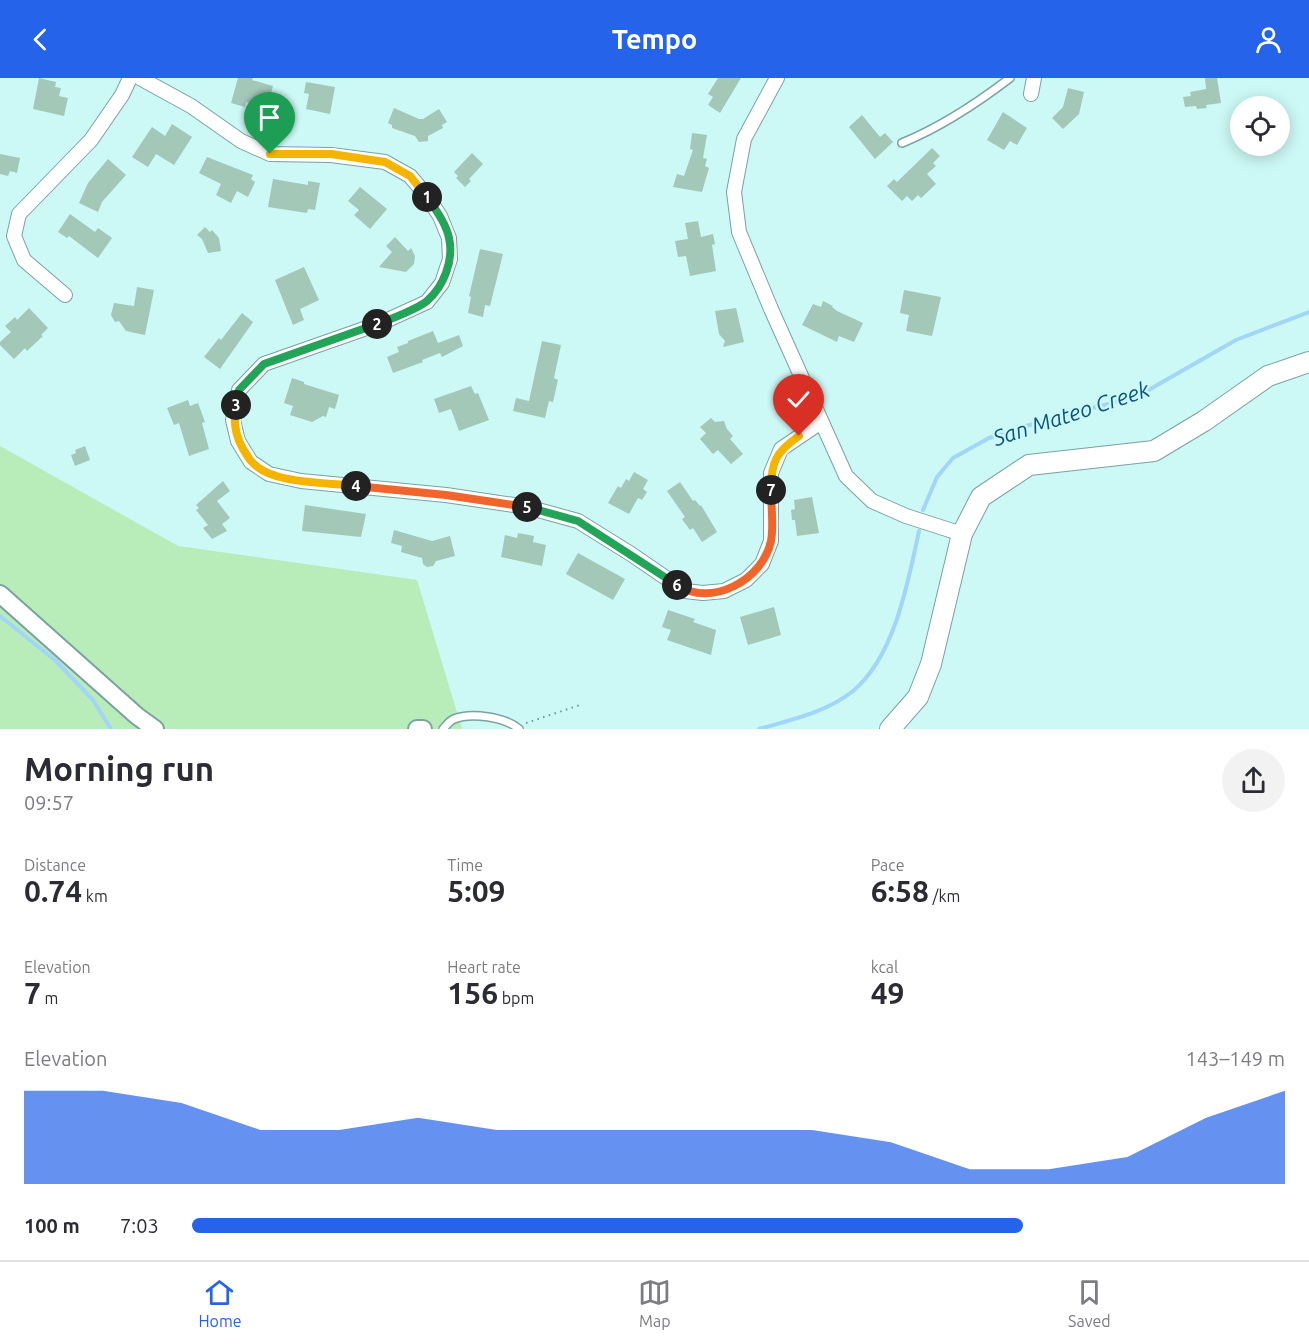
<!DOCTYPE html>
<meta charset="utf-8">
<style>
:root{--surface:#fff;--page:#f2f2f3;--text:#2b2b33;--muted:#7c7c81;--line:#e1e1e2;--accent:#2563eb}
body{margin:0;font-family:Ubuntu,sans-serif;background:var(--page);color:var(--text);height:100vh;display:flex;flex-direction:column;font-size:22px;white-space:nowrap}
*{box-sizing:border-box;margin:0}
p{font-size:20px;color:var(--muted)}
.icon{flex:none;width:33px;height:33px;fill:none;stroke:currentColor;stroke-width:2;stroke-linecap:round;stroke-linejoin:round}
.map{position:relative;height:651px;overflow:hidden}
.panel{display:flex;flex-direction:column;background:var(--surface);flex:1}
.panel>*{flex:none}
.fabs{position:absolute;left:1230px;top:18px;display:grid;gap:12px}
.fabs a{display:grid;place-items:center;width:60px;height:60px;border-radius:50%;background:var(--surface);box-shadow:0 3px 15px #0003;font-size:30px}
.pin{position:absolute;display:grid;place-items:center;width:51px;height:51px;color:#fff;margin:-62px -26px;border-radius:50% 50% 50% 0;rotate:-45deg;box-shadow:0 0 6px #0007}
.pin .icon{rotate:45deg}
.km{position:absolute;width:30px;height:30px;margin:-15px;border-radius:50%;background:#222;color:#fff;font-size:16px;line-height:30px;text-align:center}
.round{display:grid;place-items:center;flex:none;width:63px;height:63px;border-radius:32px;background:var(--page)}
.head{display:flex;align-items:center;justify-content:space-between;height:102px;padding:0 24px}
h1{font-size:33px;font-weight:700;line-height:45px}
.figures{display:grid;grid-template-columns:repeat(3,1fr);gap:9px;height:102px;padding:6px 24px}
.figures div{display:grid;align-content:center}
.figures b{font-size:30px;font-weight:700}
.figures small{font-size:16px;font-weight:400}
.figures p{font-size:16px}
.chart{height:168px;padding:12px 24px}
.chart p{display:flex;justify-content:space-between}
.chart svg{width:100%;height:108px;margin-top:6px;fill:var(--accent);opacity:.7}
ul{padding:0 24px;list-style:none;font-size:20px}
li{display:grid;grid-template-columns:96px 72px 1fr;align-items:center;height:45px}
li i{height:15px;border-radius:8px;background:var(--accent)}
header{display:flex;justify-content:space-between;align-items:center;height:78px;padding:0 24px;background:var(--accent);color:#fff;font-size:27px;font-weight:700}
.tab-bar{display:flex;justify-content:space-around;align-items:center;height:84px;border-top:2px solid var(--line);background:var(--surface);font-size:16px;color:var(--muted)}
.tab-bar a{display:grid;justify-items:center;gap:3px}
.tab-bar .selected{color:var(--accent)}
.map>svg:first-child{display:block}
.green{fill:#b8ecb9}
.lines{fill:none;stroke-linecap:round;stroke-linejoin:round}
.stream{stroke:#a1d6f8;stroke-width:4}
.building{fill:#a3c8b8}
.service-casing{stroke:#79a2a0;stroke-width:10}
.minor-casing{stroke:#79a2a0;stroke-width:16}
.tertiary-casing{stroke:#79a2a0;stroke-width:20}
.secondary-casing{stroke:#79a2a0;stroke-width:22}
.path{stroke:#739290;stroke-width:2;stroke-dasharray:1.5 4.5;stroke-linecap:butt}
.service{stroke:#fff;stroke-width:7}
.minor{stroke:#fff;stroke-width:14}
.tertiary{stroke:#fff;stroke-width:16}
.secondary{stroke:#fff;stroke-width:20}
.split-1-casing{stroke:#fff;stroke-width:12}
.split-2-casing{stroke:#fff;stroke-width:12}
.split-3-casing{stroke:#fff;stroke-width:12}
.split-4-casing{stroke:#fff;stroke-width:12}
.split-5-casing{stroke:#fff;stroke-width:12}
.split-6-casing{stroke:#fff;stroke-width:12}
.split-7-casing{stroke:#fff;stroke-width:12}
.split-8-casing{stroke:#fff;stroke-width:12}
.split-1{stroke:#f5b400;stroke-width:8}
.split-2{stroke:#22a559;stroke-width:8}
.split-3{stroke:#22a559;stroke-width:8}
.split-4{stroke:#f5b400;stroke-width:8}
.split-5{stroke:#f0652b;stroke-width:8}
.split-6{stroke:#22a559;stroke-width:8}
.split-7{stroke:#f0652b;stroke-width:8}
.split-8{stroke:#f5b400;stroke-width:8}
.labels{text-anchor:middle;dominant-baseline:central;stroke-width:5;stroke-linejoin:round;paint-order:stroke}
.water-label{font-size:22px;font-style:italic;fill:#09567c;stroke:#ccf8f5}
</style>
<header><svg class="icon" aria-label="back" viewBox="0 0 24 24"><path d="M15 5l-7 7 7 7"/></svg>Tempo<svg class="icon" aria-label="person" viewBox="0 0 24 24"><circle cx="12" cy="8" r="4"/><path d="M4 21q1-7 8-7t8 7"/></svg></header>
<div class="map">
<svg width="1309" height="651" viewBox="0 0 1309 651">
<rect width="100%" height="100%" fill="#ccf8f5"/>
<path class="green" d="M0,368L178,468L417,502L462,651H0Z"/>
<g class="lines">
<path class="stream" d="M923,432L937,399L953,380L989,360L1042,343L1112,325L1145,314L1236,262L1309,234
M0,538L56,583L93,622L111,651
M759,651C791,642 827,634 853,613C895,578 908,504 919,453"/>
</g>
<path class="building" d="M39,0L56,4L55,9L61,10L59,18L68,20L64,38L33,31Z
M238,0H253L252,2L273,8L267,30L246,24L245,29L231,25Z
M718,0H741L720,35L708,27L713,19L708,16Z
M1205,0H1217L1221,25L1206,27L1207,30L1197,31L1196,28L1185,29L1183,19L1191,18L1190,14L1206,11Z
M306,4L335,9L330,36L306,31L309,16L304,15Z
M1068,10L1084,14L1079,36L1063,51L1052,40L1063,29Z
M394,30L419,41H423L439,31L447,44L442,47L443,50L428,58V63L419,64L415,58L392,50V47L388,45Z
M1003,34L1027,50L1017,67L1010,63L1004,72L987,62Z
M862,37L880,59L885,55L893,64L875,81L849,49Z
M172,46L192,59L174,87L156,76L148,89L132,79L152,49L165,58Z
M692,55L707,57L703,80L707,81L705,88L709,90L702,114L673,109L677,96L684,98L693,72L690,71Z
M932,70L940,78L933,85L936,88L927,96L936,106L921,120L918,117L912,123L907,118L902,123L887,108L894,101L897,104Z
M472,75L483,86L469,101L471,103L465,109L456,100L458,98L454,94Z
M0,76L20,80L17,95L10,93L8,98L0,96Z
M207,79L253,97L251,101L255,104L248,119L237,113L231,125L216,117L221,106L199,95Z
M108,81L126,97L102,124L98,134L79,125L88,105Z
M273,101L308,107V103L320,105L315,132L308,131L307,135L268,129Z
M360,109L387,131L370,151L354,137L359,132L348,123Z
M70,136L95,154L98,150L112,160L98,180L69,158L67,160L58,154Z
M698,143L701,159L713,156L715,166L712,167L716,193L690,198L686,178L678,179L675,163L688,161L685,145Z
M205,149L210,154L212,152L219,160L221,173L208,175L202,161L197,157Z
M395,159L408,173L411,170L415,178L414,186L406,194L379,189L392,174L386,168Z
M480,171L503,176L490,228L485,227L483,239L468,235L471,219L469,218Z
M304,189L319,222L300,231L304,242L293,247L275,202Z
M137,209L154,212L145,257L126,253L119,243L115,244L111,237L114,225L134,228Z
M904,212L941,219L932,258L906,253L909,237L900,235Z
M823,223L833,228L832,229L837,233L863,245L854,264L839,258L837,264L802,247L813,226L821,229Z
M29,230L48,250L41,257L43,258L27,273L25,270L14,281L0,267V264L11,254L5,248L15,239L17,242Z
M736,230L744,264L723,269L725,263L719,256L715,233Z
M242,235L253,244L220,291L204,279L219,260L221,262Z
M433,253L438,265L459,257L463,268L442,279L440,275L422,282L423,284L393,295L387,279L399,274L397,269L408,265V263Z
M542,263L561,267L554,300L558,302L553,324L549,323L545,340L513,333L516,320L529,323Z
M292,300L304,304V306L339,317L335,331L329,329L326,339L323,338L312,344L290,337L293,328L284,325Z
M471,308L475,316L478,315L489,342L459,353L451,331L439,335L434,321Z
M188,322L190,328L198,325L205,344L202,345L209,371L189,378L179,345L174,347L167,330Z
M711,340L715,344L724,343L727,351L733,358L730,361L743,376L731,386L718,372L713,376L700,361L706,355L700,349Z
M85,368L90,382L75,388L71,377L76,375L75,372Z
M634,394L648,402L643,411L647,414L642,422L638,420L629,436L608,425L618,408L621,410L626,401L629,403Z
M223,403L230,413L217,423L230,440L222,446L227,453L212,461L203,450L208,447L196,432L199,430L196,427Z
M680,404L693,423L695,422L700,428L701,427L717,454L702,464L693,450L690,452L682,441L685,439L667,413Z
M812,419L819,455L797,458L795,442H792L791,432L795,431L794,422Z
M305,427L366,436L361,459L302,453Z
M394,452L432,463L450,458L455,478L436,483L433,488L427,489L423,486L422,480L401,474L402,468L391,465Z
M518,455L534,458L533,464L546,467L542,488L501,479L505,457L517,460Z
M578,475L625,501L613,522L566,496Z
M774,529L781,557L748,567L740,539Z
M668,532L695,541L693,544L716,552L711,577L667,562L671,552L662,549Z"/>
<g class="lines">
<g class="service-casing">
<path id="service" d="M902,65C941,49 976,26 1010,0
M443,651C446,648 449,643 454,641C471,634 505,639 519,651"/>
</g>
<g class="minor-casing">
<path id="minor" d="M140,0L191,28L241,63L270,76L331,77L385,84L410,98L426,117L440,138L449,160L450,181L442,205L427,224L381,245L264,286L239,312L233,342L238,363L251,384L269,396L301,403L446,417L527,429L578,443L631,476L685,513L703,515L724,513L746,502L762,486L771,463V395L781,371L821,344
M777,0L744,61L734,114L739,154L771,231L846,398L872,423L906,438L962,456
M1031,16L1034,0
M65,217L24,182L14,158L19,136L91,62L122,17L130,0"/>
</g>
<g class="tertiary-casing">
<path id="tertiary" d="M0,516L137,638L155,651
M417,651H423"/>
</g>
<g class="secondary-casing">
<path id="secondary" d="M890,651L918,619L931,586L962,456L981,419L1029,387L1154,373L1204,343L1268,298L1309,284"/>
</g>
<path class="path" d="M526,645L580,627"/>
<use href="#service" class="service"/>
<use href="#minor" class="minor"/>
<use href="#tertiary" class="tertiary"/>
<use href="#secondary" class="secondary"/>
</g>
<g class="lines">
<g class="split-1-casing">
<path id="split-1" d="M270,76H331L385,84L410,98L427,119"/>
</g>
<g class="split-2-casing">
<path id="split-2" d="M377,246C389,242 419,230 427,223C444,208 454,182 449,160C446,145 435,131 427,119"/>
</g>
<g class="split-3-casing">
<path id="split-3" d="M236,327L239,312L264,286L377,246"/>
</g>
<g class="split-4-casing">
<path id="split-4" d="M236,327C233,343 235,357 243,371C246,375 248,380 251,383C271,407 327,404 356,408"/>
</g>
<g class="split-5-casing">
<path id="split-5" d="M356,408L446,417L527,429"/>
</g>
<g class="split-6-casing">
<path id="split-6" d="M527,429L578,443L677,507"/>
</g>
<g class="split-7-casing">
<path id="split-7" d="M677,507C711,530 763,502 771,463C774,448 771,428 771,412"/>
</g>
<g class="split-8-casing">
<path id="split-8" d="M771,412C771,384 776,374 799,358"/>
</g>
<use href="#split-1" class="split-1"/>
<use href="#split-2" class="split-2"/>
<use href="#split-3" class="split-3"/>
<use href="#split-4" class="split-4"/>
<use href="#split-5" class="split-5"/>
<use href="#split-6" class="split-6"/>
<use href="#split-7" class="split-7"/>
<use href="#split-8" class="split-8"/>
</g>
<g class="labels">
<g class="water-label">
<text transform="translate(1071 335) rotate(-18)">San Mateo Creek</text>
</g>
</g>
</svg>
<div class="fabs">
<a><svg class="icon" aria-label="locate" viewBox="0 0 24 24"><circle cx="12" cy="12" r="6"/><path d="M12 2v4M12 18v4M2 12h4M18 12h4"/></svg></a>
</div>
<div class="pin" style="left:270px;top:76px;background:#1e9e55"><svg class="icon" aria-label="arrive" viewBox="0 0 24 24"><path d="M6 21V4h12l-3 4 3 4H6"/></svg></div>
<div class="pin" style="left:799px;top:358px;background:#d93025"><svg class="icon" aria-label="check" viewBox="0 0 24 24"><path d="M5 12l5 5 9-10"/></svg></div>
<b class="km" style="left:427px;top:119px">1</b>
<b class="km" style="left:377px;top:246px">2</b>
<b class="km" style="left:236px;top:327px">3</b>
<b class="km" style="left:356px;top:408px">4</b>
<b class="km" style="left:527px;top:429px">5</b>
<b class="km" style="left:677px;top:507px">6</b>
<b class="km" style="left:771px;top:412px">7</b>
</div>
<section class="panel">
<div class="head"><div><h1>Morning run</h1><p>09:57</p></div><a class="round"><svg class="icon" aria-label="share" viewBox="0 0 24 24"><path d="M12 15V3M7 8l5-5 5 5M5 13v7h14v-7"/></svg></a></div>
<div class="figures">
<div><p>Distance</p><b>0.74<small> km</small></b></div>
<div><p>Time</p><b>5:09</b></div>
<div><p>Pace</p><b>6:58<small> /km</small></b></div>
</div>
<div class="figures">
<div><p>Elevation</p><b>7<small> m</small></b></div>
<div><p>Heart rate</p><b>156<small> bpm</small></b></div>
<div><p>kcal</p><b>49</b></div>
</div>
<div class="chart"><p><span>Elevation</span>143–149 m</p>
<svg viewBox="0 0 160 44" preserveAspectRatio="none"><path d="M0 44V6L10 6L20 11L30 22L40 22L50 17L60 22L70 22L80 22L90 22L100 22L110 27L120 38L130 38L140 33L150 17L160 6V44z"/></svg>
</div>
<ul>
<li><b>100 m</b>7:03<i style="width:76%"></i></li>
</ul>
</section>
<nav class="tab-bar">
<a class="selected"><svg class="icon" aria-label="home" viewBox="0 0 24 24"><path d="M3 11l9-7 9 7M6 9v11h12V9"/></svg>Home</a>
<a><svg class="icon" aria-label="map" viewBox="0 0 24 24"><path d="M3 6l6-2 6 2 6-2v14l-6 2-6-2-6 2zM9 4v14M15 6v14"/></svg>Map</a>
<a><svg class="icon" aria-label="saved" viewBox="0 0 24 24"><path d="M7 4h10v16l-5-4-5 4z"/></svg>Saved</a>
</nav>
